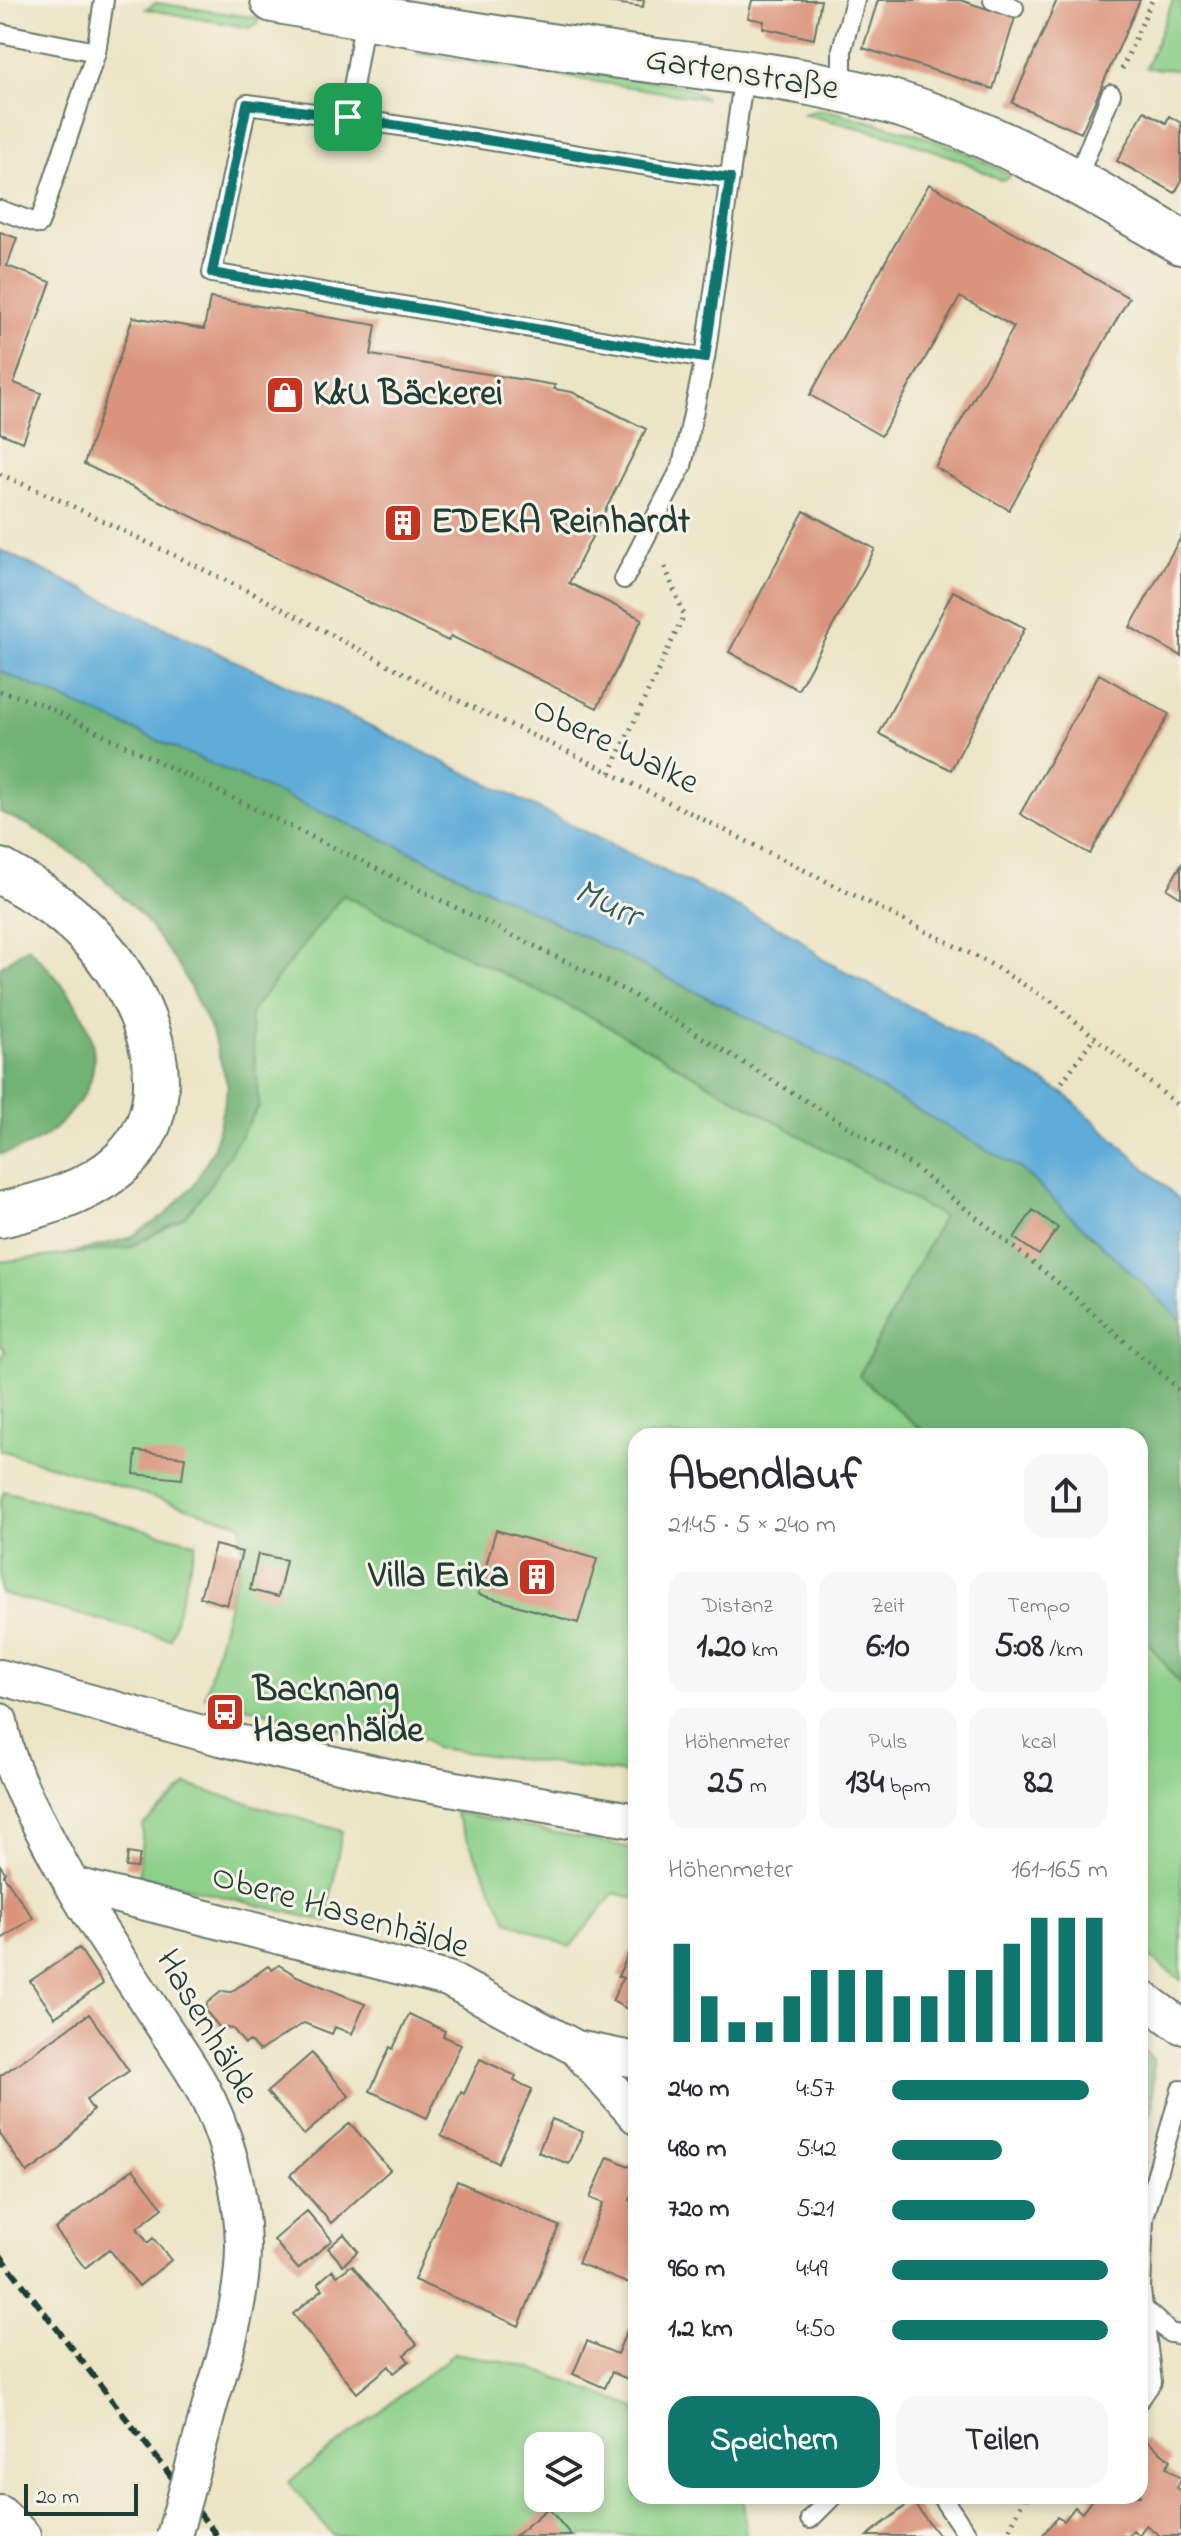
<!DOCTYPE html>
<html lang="de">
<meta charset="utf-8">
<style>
:root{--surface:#fff;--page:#f7f7f7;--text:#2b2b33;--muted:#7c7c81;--accent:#0f766e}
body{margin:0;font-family:"Indie Flower",sans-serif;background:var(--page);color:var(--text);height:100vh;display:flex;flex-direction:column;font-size:30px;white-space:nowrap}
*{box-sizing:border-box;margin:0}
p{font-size:26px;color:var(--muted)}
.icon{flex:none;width:44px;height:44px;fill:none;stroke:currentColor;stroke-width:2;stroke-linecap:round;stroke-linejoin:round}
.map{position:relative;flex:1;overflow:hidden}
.sheet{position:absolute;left:628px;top:1428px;width:520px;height:1076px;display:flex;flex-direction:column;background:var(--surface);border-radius:24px;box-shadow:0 4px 12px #0003}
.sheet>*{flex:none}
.tools{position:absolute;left:524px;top:2432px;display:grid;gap:16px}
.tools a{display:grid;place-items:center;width:80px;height:80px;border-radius:16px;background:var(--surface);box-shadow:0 4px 12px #0003;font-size:40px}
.scale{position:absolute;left:24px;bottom:20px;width:114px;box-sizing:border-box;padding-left:8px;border:4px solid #1f3d34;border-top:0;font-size:22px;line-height:28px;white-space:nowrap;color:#1f3d34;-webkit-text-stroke:6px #f7f3e8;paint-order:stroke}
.pin{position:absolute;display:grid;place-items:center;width:68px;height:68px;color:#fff;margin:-34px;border-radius:16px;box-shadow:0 4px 12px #0006}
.round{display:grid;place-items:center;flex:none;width:84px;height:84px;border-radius:24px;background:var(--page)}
.headline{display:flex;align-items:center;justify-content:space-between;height:136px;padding:0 40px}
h1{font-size:44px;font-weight:800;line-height:60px}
.figures{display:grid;grid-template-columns:repeat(3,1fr);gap:12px;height:136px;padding:8px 40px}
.figures div{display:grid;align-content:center;border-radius:20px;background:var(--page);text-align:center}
.figures b{font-size:34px;font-weight:800}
.figures small{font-size:22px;font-weight:400}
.figures p{font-size:22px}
.chart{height:224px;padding:16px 40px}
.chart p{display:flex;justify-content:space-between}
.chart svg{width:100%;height:144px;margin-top:8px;stroke:var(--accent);stroke-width:6}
.cta{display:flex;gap:16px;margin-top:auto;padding:16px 40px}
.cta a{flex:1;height:92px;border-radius:24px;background:var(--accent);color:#fff;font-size:32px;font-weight:800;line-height:92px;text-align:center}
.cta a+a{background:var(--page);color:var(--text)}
ul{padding:0 40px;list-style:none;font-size:26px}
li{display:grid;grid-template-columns:128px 96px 1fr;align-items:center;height:60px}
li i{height:20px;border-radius:10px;background:var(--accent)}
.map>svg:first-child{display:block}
.green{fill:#8cd089;stroke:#56865e;stroke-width:2;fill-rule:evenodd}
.forest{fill:#71b275;stroke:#487854;stroke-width:2}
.water{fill:#5facd8;stroke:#3f7486;stroke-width:2}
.building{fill:#da947d}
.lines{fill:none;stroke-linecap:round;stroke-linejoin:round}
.service-casing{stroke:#667767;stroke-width:22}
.minor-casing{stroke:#667767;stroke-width:38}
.tertiary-casing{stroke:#667767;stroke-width:48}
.path{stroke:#667767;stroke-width:5;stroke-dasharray:2 6;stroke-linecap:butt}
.service{stroke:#fff;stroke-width:18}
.minor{stroke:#fff;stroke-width:34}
.tertiary{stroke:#fff;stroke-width:44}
.rail{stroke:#1f3d34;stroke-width:6;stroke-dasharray:12 6;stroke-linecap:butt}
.minor-bridge-casing{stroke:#667767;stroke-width:38;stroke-linecap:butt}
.minor-bridge{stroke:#fff;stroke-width:34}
.route-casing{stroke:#fff;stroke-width:16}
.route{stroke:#0f766e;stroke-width:10}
.labels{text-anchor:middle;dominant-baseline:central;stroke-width:6;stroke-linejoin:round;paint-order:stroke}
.street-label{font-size:36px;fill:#1f3d34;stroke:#f7f3e8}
.poi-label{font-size:36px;font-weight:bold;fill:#1f3d34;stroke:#f7f3e8;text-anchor:start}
.water-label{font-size:38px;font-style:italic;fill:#2f595d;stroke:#f7f3e8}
</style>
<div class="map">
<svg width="1181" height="2536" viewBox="0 0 1181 2536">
<rect width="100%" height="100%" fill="#f7f3e8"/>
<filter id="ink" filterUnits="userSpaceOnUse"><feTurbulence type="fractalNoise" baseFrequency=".0125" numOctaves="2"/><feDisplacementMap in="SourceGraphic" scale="16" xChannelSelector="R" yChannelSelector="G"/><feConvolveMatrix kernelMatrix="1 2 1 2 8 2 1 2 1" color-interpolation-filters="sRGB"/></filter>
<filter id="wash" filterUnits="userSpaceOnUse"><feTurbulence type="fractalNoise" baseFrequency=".006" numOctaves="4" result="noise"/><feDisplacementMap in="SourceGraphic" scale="32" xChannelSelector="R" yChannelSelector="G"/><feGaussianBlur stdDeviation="1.8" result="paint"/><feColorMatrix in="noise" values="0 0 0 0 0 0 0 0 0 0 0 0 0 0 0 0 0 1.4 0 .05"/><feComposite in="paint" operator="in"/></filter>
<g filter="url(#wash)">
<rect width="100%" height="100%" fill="#ebe4c5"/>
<path class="green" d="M1173,0H1181V70L1146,68Z
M156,3L258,18L259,22L250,28L146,9Z
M430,49L685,86L706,99L419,54Z
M819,110L831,111L914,133L961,150L1010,175L1007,179L999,180L963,161L895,137L803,114Z
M342,894L597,1020L943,1217L859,1376L929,1436H636V1775L435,1748C426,1736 403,1729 389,1734L388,1741L294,1720L205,1696L242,1552L241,1524L0,1450V1365L5,1349L0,1346V1262L130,1247L184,1218L259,1106L250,1013Z
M4,1491L196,1543L170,1639L0,1593V1505Z
M1140,1632L1181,1685V1980L1140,1950Z
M187,1785L342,1831L327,1922L139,1876L143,1825Z
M454,1812L636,1849V1899L615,1893L570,1947L508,1921Z
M1140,2047L1153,2059L1152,2112L1140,2110Z
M455,2353L529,2367L636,2408V2496H743L746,2536H333L289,2482ZM538,2446H590V2498H538Z"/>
<path class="forest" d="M0,671L391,842L800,1043L1021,1169L1181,1320V1685L1140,1632V1436H929L859,1376L943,1217L597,1020L343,895L250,1013L259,1106L207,1190L184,1218L130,1247L64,1255L129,1238L165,1215L193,1186L214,1148L228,1086L212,1032L182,971L143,917L91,866L30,826L0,812Z
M28,947C64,984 113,1035 86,1091C83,1098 76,1105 71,1111C53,1135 30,1149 0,1154V967Z"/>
<path class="water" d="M0,550L314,698L798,937L822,959L972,1040L1066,1095L1181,1201V1320L1021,1169L800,1043L414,853L0,671Z"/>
<g id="blocks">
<path class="building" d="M606,0H644L643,7L606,2Z
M752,0H821L814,39L763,28L764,21L748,18Z
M878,0H960L1015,18L993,89L863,48Z
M1057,0H1140L1081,133L1012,103Z
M1144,111L1166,123L1169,116L1181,123V182L1175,193L1117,161Z
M929,184L1129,298L1009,510L935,467L1014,327L960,297L881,436L810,395Z
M0,232L17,238L7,266L51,282L14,383L41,393L23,442L0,433Z
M210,298L376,325L371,355L555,385L554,389L572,392L646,429L569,583L642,619L597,708L451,636L448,641L84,464L133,317L204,329Z
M804,511L875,549L798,690L729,652Z
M1181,537V656L1130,627Z
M953,591L1025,628L951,770L879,734Z
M1099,674L1169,714L1090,854L1020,814Z
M1181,865V898L1167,889Z
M1033,1210L1058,1228L1039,1255L1014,1238Z
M136,1451L185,1457L182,1479L134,1474Z
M496,1530L597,1559L578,1623L478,1594Z
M215,1545L242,1552L227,1605L200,1597Z
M258,1554L286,1560L278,1597L250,1590Z
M128,1853L140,1855L137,1868L126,1867Z
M0,1865L5,1872L4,1876L33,1918L0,1940Z
M636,1939V2002L631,2011L612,2001L623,1978L618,1976Z
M79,1948L103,1984L55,2017L30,1981Z
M279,1965L297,1976L365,2004L352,2034L335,2027L332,2034L304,2023L259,2051L250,2041L245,2044L233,2029L219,2027L206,2011L207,2003L222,1991L231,1992L268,1966L272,1970Z
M89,2014L129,2071L86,2100L93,2110L59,2150L27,2173L0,2134V2076Z
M409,2014L445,2031L443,2036L461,2044L427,2118L370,2091L390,2047L393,2049Z
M312,2053L349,2096L304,2135L267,2092Z
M480,2059L516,2076L514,2081L532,2089L498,2163L441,2136L461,2092L464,2094Z
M552,2119L583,2132L569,2164L538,2152Z
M350,2123L390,2170L331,2223L290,2175Z
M608,2157L636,2169V2187L630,2200L636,2202V2268L629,2284L578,2263L603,2203L590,2198Z
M133,2169L163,2208L137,2228L148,2243L153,2238L171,2260L139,2286L109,2249L85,2268L55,2229Z
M457,2181L559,2226L519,2326L414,2280Z
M307,2211L332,2240L298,2269L274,2240Z
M344,2234L358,2251L343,2265L328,2248Z
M352,2265L417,2344L404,2355L409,2361L394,2373L389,2366L357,2393L293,2314L323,2289L318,2283L333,2270L337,2276Z
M636,2309V2383L612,2372L605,2388L573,2374L587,2341L617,2354Z
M1144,2439L1171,2460L1166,2467L1181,2478L1177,2488L1181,2491V2536H1160L1146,2525L1139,2535L1133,2530L1128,2536H1042L1057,2517L1064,2521L1075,2507L1082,2513L1093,2498L1090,2496H1140V2444Z
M912,2501L939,2536H867Z
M548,2508L572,2536H515Z"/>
</g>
</g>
<g filter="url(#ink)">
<use href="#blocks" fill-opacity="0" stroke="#667767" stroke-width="2"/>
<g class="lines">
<g class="service-casing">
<path id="service" d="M993,0L1014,8
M0,33L96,52
M842,89V49L855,0
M348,117L365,17
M730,178C569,156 409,124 247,104L212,273L705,358L739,110L744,73
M1076,181L1111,94
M0,210L39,224L96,52L104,0
M624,579L682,466L705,358
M1144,2309L1170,2333L1181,2335
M1140,2399L1152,2382L1141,2290L1144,2218L1181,2090
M941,2496L968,2536
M810,2519L833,2496"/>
</g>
<g class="minor-casing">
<path id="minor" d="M0,1677L220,1738L405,1780L636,1821
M0,1721C7,1768 32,1810 53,1850C85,1911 125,1968 163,2026C175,2044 188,2063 199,2082C226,2130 242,2190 243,2245C243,2295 228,2347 213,2394
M71,1884L448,1979L576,2048L636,2060
M1140,1996L1181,2026
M576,2048L636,2116
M0,2513L23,2536"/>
</g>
<g class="tertiary-casing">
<path id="tertiary" d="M273,0C388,21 503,40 619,56C724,70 833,79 934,116C1021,147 1101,195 1181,242
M0,871C30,888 60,906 84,930C141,985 192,1097 122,1162C89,1193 42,1205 0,1215"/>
</g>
<path class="path" d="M1122,69L1152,0
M0,474L64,502L256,595L438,691L577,756L987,962L1052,1002L1181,1108
M0,691L41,704L628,992L911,1165L1062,1286L1181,1391
M610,773L684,615L663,562
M1062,1082L1095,1036
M1019,2496L1024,2498L1045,2496
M1010,2536L1009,2530L1024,2498"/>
<use href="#service" class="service"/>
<use href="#minor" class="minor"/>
<use href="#tertiary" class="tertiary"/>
<path class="rail" d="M0,2255L217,2536"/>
<g class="minor-bridge-casing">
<path id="minor-bridge" d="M174,2536L213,2394"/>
</g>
<use href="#minor-bridge" class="minor-bridge"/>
</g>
</g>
<g class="lines" filter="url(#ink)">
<g class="route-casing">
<path id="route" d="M247,104C409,124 568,156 730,178L705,358L212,273Z"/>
</g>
<use href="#route" class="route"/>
</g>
<defs>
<g id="shop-square" transform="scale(2)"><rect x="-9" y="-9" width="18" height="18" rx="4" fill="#c8321e" stroke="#f7f3e8"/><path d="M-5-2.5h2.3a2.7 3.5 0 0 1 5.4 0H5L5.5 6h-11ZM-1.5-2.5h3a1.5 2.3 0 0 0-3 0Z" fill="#fff"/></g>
<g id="building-square" transform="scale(2)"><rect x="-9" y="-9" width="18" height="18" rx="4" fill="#c8321e" stroke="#f7f3e8"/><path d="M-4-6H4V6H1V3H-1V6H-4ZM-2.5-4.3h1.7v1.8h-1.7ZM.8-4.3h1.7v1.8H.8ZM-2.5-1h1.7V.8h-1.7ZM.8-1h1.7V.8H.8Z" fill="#fff"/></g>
<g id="bus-square" transform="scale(2)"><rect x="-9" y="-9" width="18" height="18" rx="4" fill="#c8321e" stroke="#f7f3e8"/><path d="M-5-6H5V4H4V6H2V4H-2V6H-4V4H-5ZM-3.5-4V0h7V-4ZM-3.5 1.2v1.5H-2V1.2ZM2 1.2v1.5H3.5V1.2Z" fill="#fff"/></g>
</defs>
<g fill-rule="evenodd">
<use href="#shop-square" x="285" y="395"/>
<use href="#building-square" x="403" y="523"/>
<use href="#building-square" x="537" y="1577"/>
<use href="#bus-square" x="225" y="1712"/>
</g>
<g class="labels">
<g class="street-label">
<text transform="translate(742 75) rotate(9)">Gartenstraße</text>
<text transform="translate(615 747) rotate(26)">Obere Walke</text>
<text transform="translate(340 1913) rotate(16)">Obere Hasenhälde</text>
<text transform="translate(206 2027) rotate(60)">Hasenhälde</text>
</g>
<g class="poi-label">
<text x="313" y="395">K&amp;U Bäckerei</text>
<text x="431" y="523">EDEKA Reinhardt</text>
<text x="509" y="1577" text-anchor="end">Villa Erika</text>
<text x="253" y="1691">Backnang<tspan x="253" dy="41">Hasenhälde</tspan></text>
</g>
<g class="water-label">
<text transform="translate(607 905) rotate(25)">Murr</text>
</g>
</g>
</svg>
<div class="tools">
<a><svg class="icon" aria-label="layers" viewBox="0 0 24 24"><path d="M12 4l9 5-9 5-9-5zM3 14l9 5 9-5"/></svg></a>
</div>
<div class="scale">20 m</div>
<div class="pin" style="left:348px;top:117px;background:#1e9e55"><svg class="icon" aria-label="arrive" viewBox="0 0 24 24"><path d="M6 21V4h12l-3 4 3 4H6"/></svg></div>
<section class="sheet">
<div class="headline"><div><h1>Abendlauf</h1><p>21:45 · 5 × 240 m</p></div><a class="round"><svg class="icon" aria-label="share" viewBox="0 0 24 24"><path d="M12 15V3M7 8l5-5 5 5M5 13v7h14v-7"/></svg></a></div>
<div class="figures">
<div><p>Distanz</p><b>1.20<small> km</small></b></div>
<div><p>Zeit</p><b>6:10</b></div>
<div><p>Tempo</p><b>5:08<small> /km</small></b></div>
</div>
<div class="figures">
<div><p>Höhenmeter</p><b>25<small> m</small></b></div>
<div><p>Puls</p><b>134<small> bpm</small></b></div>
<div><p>kcal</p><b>82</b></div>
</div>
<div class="chart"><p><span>Höhenmeter</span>161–165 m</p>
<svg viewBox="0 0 160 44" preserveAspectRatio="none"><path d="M5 44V14M15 44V30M25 44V38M35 44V38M45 44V30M55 44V22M65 44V22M75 44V22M85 44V30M95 44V30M105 44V22M115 44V22M125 44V14M135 44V6M145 44V6M155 44V6"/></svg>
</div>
<ul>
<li><b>240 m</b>4:57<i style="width:91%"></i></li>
<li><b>480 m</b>5:42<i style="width:51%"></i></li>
<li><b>720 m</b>5:21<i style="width:66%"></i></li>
<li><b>960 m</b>4:49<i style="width:100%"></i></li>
<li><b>1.2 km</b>4:50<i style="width:100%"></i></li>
</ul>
<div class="cta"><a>Speichern</a><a>Teilen</a></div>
</section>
</div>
